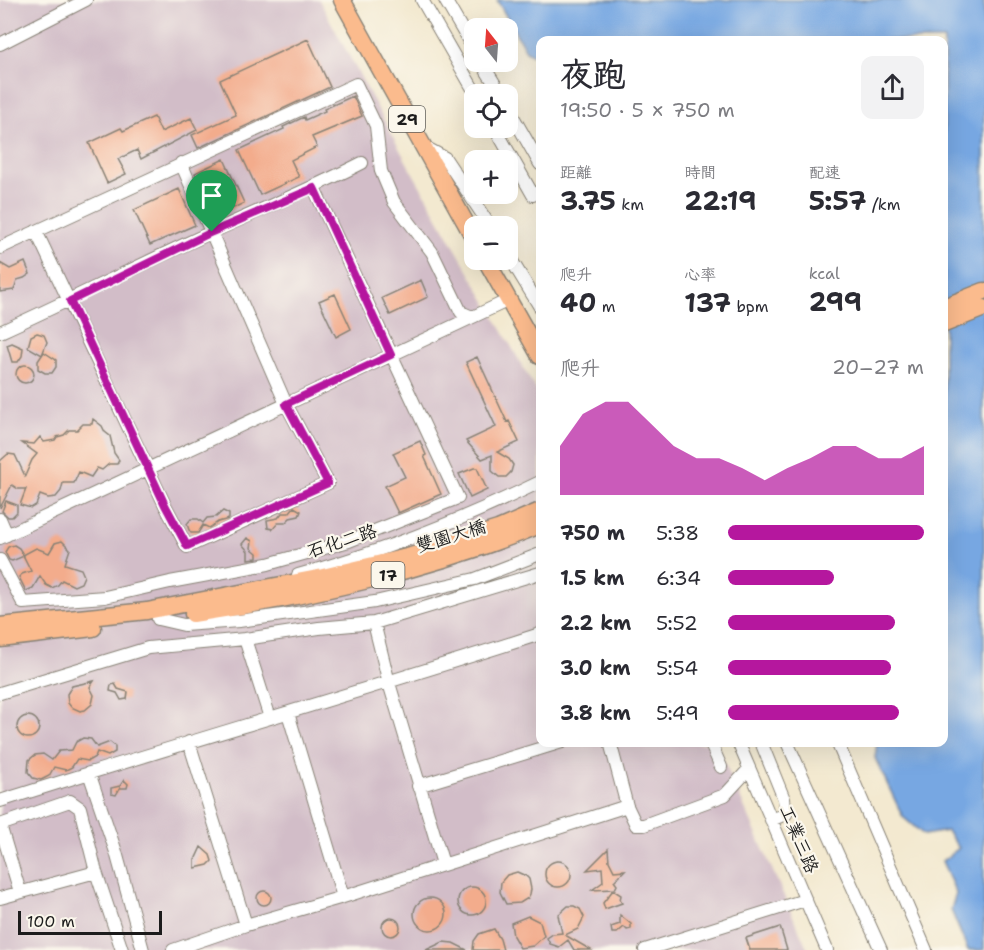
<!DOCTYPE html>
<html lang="zh-TW">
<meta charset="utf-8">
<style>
:root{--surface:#fff;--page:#f2f2f3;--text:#2b2b33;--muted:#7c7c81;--accent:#b5179e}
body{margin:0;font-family:"Shantell Sans","LXGW WenKai TC",sans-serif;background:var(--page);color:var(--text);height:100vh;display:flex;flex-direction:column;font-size:22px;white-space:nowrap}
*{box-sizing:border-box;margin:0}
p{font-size:20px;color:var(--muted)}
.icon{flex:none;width:33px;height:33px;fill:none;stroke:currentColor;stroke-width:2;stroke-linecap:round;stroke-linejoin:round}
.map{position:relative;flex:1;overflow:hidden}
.panel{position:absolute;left:536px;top:36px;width:412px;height:711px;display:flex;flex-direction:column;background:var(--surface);border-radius:12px;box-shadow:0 6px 24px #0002}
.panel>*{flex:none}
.needle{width:39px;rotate:343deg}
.controls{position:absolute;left:464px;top:18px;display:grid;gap:12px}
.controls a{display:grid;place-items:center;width:54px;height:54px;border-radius:12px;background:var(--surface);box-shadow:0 6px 24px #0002;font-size:30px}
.scale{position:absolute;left:18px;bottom:15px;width:144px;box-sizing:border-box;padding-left:6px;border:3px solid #1c1c1c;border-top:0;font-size:16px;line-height:21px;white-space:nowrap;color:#1c1c1c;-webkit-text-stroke:4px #fbf7ec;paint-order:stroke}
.pin{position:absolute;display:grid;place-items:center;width:51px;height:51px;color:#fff;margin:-62px -26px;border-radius:50% 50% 50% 0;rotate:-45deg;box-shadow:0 0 6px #0007}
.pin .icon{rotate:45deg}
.round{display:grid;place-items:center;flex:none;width:63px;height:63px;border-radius:12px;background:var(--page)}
.summary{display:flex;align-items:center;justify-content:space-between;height:102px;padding:0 24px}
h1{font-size:33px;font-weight:700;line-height:45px}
.metrics{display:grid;grid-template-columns:repeat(3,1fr);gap:9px;height:102px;padding:6px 24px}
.metrics div{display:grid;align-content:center}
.metrics b{font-size:26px;font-weight:700}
.metrics small{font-size:16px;font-weight:400}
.metrics p{font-size:16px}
.chart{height:168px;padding:12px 24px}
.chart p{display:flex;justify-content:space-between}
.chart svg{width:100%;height:108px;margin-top:6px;fill:var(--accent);opacity:.7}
ul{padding:0 24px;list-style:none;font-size:20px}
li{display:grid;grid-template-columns:96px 72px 1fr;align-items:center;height:45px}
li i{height:15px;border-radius:8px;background:var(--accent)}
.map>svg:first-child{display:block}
.industrial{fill:#d2bdc8}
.water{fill:#77a7e2;stroke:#4a627f;stroke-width:1.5}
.building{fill:#f3ac8c}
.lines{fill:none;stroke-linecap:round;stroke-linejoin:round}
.minor-casing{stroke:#888276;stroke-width:14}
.major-casing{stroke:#888276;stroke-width:19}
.minor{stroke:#fff;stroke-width:12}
.major{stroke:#fbbb8d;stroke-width:16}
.route-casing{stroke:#fff;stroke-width:12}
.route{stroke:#b5179e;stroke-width:8}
.labels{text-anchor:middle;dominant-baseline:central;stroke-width:4.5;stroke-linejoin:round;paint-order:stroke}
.shield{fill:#fbf7ec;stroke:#5f5e5a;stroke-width:1.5}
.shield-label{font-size:16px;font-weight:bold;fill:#1c1c1c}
.street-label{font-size:18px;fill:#1c1c1c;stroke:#fbf7ec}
</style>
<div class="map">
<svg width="984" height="950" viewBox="0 0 984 950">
<rect width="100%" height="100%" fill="#fbf7ec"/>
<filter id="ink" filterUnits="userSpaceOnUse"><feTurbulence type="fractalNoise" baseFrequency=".0167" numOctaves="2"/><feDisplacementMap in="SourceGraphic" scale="12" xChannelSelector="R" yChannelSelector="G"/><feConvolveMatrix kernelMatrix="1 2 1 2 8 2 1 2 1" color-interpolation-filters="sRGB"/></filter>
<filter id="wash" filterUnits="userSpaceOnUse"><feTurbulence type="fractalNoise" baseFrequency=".008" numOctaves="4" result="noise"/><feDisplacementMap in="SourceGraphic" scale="24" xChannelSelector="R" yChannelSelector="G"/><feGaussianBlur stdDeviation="1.35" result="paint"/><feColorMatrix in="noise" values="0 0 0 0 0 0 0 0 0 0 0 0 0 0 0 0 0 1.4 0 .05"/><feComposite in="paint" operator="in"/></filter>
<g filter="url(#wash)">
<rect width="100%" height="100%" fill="#f3e9d0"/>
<path class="industrial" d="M0,0H319L406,161L540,397V742L716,743L808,950H0Z"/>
<path class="water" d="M497,0H984V950H968L951,910L956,893L942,861L959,848L947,831L924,835L903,817L875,758L877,743L944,742V40H540V59L526,51Z"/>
<g id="blocks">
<path class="building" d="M308,39L330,87L198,148L192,135L236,115L220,80Z
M353,96L362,116L312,137L317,147L291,160L299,177L260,195L239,150L284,129L283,127L304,117L305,120L325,111L324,109Z
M154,117L161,132L191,118L197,130L141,159L137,150L118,159L126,174L107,183L89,143L121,128L123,131Z
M224,159L244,203L215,217L195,173Z
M179,189L195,225L150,245L134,210Z
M25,262L30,274L24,278L17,280L14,290L0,292V263L10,269Z
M421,280L428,297L390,315L382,298Z
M335,294L351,329L336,337L319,301Z
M37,333L44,335L47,342L42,355L28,347L31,336Z
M12,343L23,348L22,356L18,362H12L7,345Z
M44,352L56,360V367L52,373H45L38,369V361Z
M477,357L507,422L509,421L519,442L497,452L509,459L513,465L511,472L506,477H499L492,471V455L482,459L466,441L496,427L466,362Z
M16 374a9 9 0 1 1 18 0a9 9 0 1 1-18 0Z
M93,419L102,426L105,432L110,436L114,453L119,460L117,464H109L102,470L97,468L91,477L79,472L74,483H63L61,491L56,497L48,498L40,495L36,505L31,508L20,505L26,489H18L12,485L0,508V461L8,454L15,455L25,476L32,460L37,454L22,443L34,444L40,437L44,442L55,440L57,437L64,435L69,430H77L83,424H92Z
M420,441L426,455L424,456L441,494L398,513L385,486L405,477L393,453Z
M474,468H477L487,490L470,498L459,474Z
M6,501L17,505V512L12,517H8L2,511Z
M294,507L301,511L299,516L290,518L285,523H278L273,529L268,528L267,520L278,518L282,513H289Z
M223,511L229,514V519L218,522L209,528L203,525L198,533H191L189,530L187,524L191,519H198L203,523L207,518L216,517Z
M247,538L252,541L251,548L257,553V558L248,559V551L242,544Z
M62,541L70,549L65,564L81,569L84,576L81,583L74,586L62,580L58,585L52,588L46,585L40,576L33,588L26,591L19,577L22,574L31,571L23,555L36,548L49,553L55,543Z
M14,545L19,548L24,556L12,561L9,560L5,552L8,547Z
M94,681L90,687L94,695L92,704L85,710L80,711L71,707L68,703L67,694L72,686Z
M115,684L118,689L128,692L127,699L121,700L117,693L110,691L111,685Z
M17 727a11 11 0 1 1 22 0a11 11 0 1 1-22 0Z
M83,738L91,739L97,747L110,742L115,746V752L108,756L97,752L95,757L88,761L77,759L72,767L66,770L54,767L49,776L41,780L33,778L28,772L29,760L35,755L43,754L52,760L59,751L72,750L76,742Z
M124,780L128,784L127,788H120L116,795L111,794V788L120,786Z
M201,847L210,855L212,861L208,865L195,868V860Z
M608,849L609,861L614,871L625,870L614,881L617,885L615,889L592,890L603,882L602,868L587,870Z
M545 874a13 13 0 1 1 26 0a13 13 0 1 1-26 0Z
M517,872L526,876L529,879L531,889L530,894L528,898L520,903L506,904L500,892L501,882L507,875Z
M458 901a14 14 0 1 1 28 0a14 14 0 1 1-28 0Z
M613,890L621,895L620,900L622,903L605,909L603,903Z
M257 898a7 7 0 1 1 14 0a7 7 0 1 1-14 0Z
M414 914a16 16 0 1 1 32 0a16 16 0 1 1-32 0Z
M568,906H574L580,909L584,917L578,929L565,935L591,950H574L568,940L559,947L550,944L547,938L553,934L562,933L558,915Z
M620,915L631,924V929L627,930L624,927L617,933H612L611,927L620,924Z
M528,916L540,922L544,936L533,946L520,948L513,936L511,923Z
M382 927a9 9 0 1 1 18 0a9 9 0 1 1-18 0Z
M780,927L787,950H750L746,938Z
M494,929L500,939L503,950H473L474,941L479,934Z
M443,942L453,943L467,950H426Z"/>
</g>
</g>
<g filter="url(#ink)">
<use href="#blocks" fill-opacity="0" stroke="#888276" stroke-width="1.5"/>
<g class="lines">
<g class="minor-casing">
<path id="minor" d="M422,0L476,94
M445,0L474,50
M0,44L86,0
M481,62L501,94
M507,106L540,164
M495,128L533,195
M423,146L445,158L490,226
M36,231L165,505L187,547L328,483L286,404L181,163
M0,248L356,84L376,126L381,171L394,202L432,252L461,312L472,317
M507,253L540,307
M0,332C71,300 141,264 212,232C262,209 313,188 362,163
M0,519L7,535
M0,538L509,300
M0,560L23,603L105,597L170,582L268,564L349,541L458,498L314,188
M298,575C382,552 462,520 540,482
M158,619L184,625L239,621L375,602L475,579L540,554
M374,623L389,683L443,864
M245,639L270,718
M0,693L148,648L245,639L319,628L374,623L540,573
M288,713L343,897
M189,742L246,925
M610,742L627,806L636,825H644L725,795L749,769
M710,742L721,767
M738,742L827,950
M761,742L784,799L786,814L771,820
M787,742L881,950
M837,742L926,950
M89,773L116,852L143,950
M418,786L562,742
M0,801C180,744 361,692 540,634
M0,825L70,801L80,808L96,872L122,950
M0,825L20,892
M0,898L96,872
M173,950L246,925L343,897L627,806
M645,950L805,900"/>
</g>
<g class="major-casing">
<path id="major" d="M342,0L474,238
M486,260L540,356
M944,307L984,291
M944,324L984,308
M193,614C312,596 429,570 540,525
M0,626L147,611L323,577L411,556L498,529L540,511
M0,639L93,628"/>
</g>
<use href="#minor" class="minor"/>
<use href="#major" class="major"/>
</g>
</g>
<g class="lines" filter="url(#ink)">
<g class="route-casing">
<path id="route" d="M314,188L391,355L286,404L328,483L187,546L165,505L70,301L212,232Z"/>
</g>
<use href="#route" class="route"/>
</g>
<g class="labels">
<g class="shield">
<rect x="389" y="106" width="36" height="26" rx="4.5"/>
<rect x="371.5" y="562" width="33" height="26" rx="4.5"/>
</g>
<g class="shield-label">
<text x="407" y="119">29</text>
<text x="388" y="575">17</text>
</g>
<g class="street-label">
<text transform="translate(451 536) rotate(-17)">雙園大橋</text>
<text transform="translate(342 541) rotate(-18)">石化二路</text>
<text transform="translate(799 839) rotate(67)">工業三路</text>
</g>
</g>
</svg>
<div class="controls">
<a><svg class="needle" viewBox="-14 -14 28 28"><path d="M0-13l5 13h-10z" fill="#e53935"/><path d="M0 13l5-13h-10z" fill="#7c7c81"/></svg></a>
<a><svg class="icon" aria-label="locate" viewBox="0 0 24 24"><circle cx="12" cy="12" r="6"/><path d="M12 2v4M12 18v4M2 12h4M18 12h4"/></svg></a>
<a>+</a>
<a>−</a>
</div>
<div class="scale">100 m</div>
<div class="pin" style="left:212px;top:232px;background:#1e9e55"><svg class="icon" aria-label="arrive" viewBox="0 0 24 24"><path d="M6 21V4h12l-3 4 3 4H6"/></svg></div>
<section class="panel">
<div class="summary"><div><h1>夜跑</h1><p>19:50 · 5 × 750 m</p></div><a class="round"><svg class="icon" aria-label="share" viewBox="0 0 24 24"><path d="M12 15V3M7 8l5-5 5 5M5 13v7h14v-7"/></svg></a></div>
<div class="metrics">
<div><p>距離</p><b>3.75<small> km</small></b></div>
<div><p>時間</p><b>22:19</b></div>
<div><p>配速</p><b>5:57<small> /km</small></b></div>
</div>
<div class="metrics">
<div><p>爬升</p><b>40<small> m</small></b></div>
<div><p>心率</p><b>137<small> bpm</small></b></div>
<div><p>kcal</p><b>299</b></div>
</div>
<div class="chart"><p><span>爬升</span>20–27 m</p>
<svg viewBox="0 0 160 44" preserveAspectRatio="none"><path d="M0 44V24L10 11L20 6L30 6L40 15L50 24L60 29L70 29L80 33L90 38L100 33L110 29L120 24L130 24L140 29L150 29L160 24V44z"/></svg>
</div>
<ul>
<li><b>750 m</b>5:38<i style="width:100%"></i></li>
<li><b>1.5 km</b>6:34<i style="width:54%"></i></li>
<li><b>2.2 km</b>5:52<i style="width:85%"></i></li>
<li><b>3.0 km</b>5:54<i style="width:83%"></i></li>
<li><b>3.8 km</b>5:49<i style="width:87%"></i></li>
</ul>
</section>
</div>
